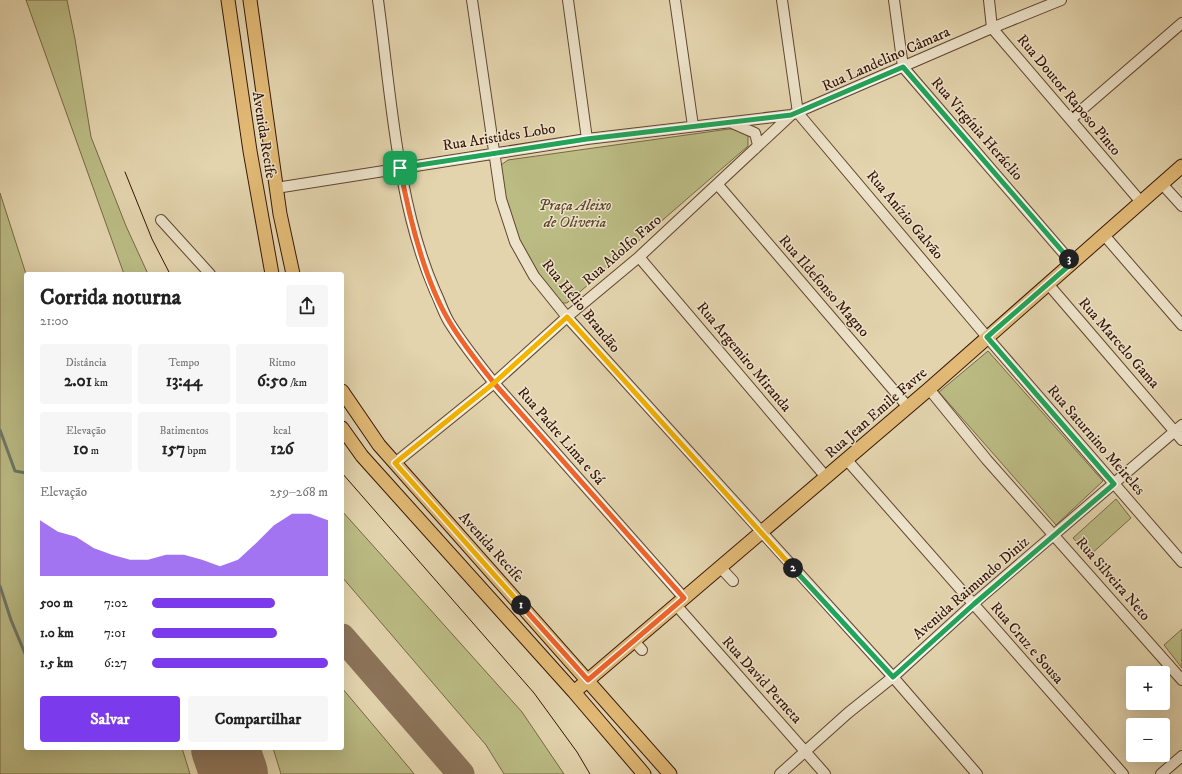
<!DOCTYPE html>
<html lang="pt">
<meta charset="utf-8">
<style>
:root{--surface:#fff;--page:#f6f6f6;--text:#222;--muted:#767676;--accent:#7c3aed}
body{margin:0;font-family:"IM FELL DW Pica",serif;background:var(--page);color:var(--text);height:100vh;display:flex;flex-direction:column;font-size:15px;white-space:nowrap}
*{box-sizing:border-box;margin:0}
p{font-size:13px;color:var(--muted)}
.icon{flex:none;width:22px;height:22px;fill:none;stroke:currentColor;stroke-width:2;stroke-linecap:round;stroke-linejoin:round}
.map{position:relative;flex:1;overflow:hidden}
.side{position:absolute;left:24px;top:272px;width:320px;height:478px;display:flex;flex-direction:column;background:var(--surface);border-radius:4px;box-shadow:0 4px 16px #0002}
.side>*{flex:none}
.buttons{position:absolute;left:1126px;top:666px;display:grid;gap:8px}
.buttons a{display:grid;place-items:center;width:44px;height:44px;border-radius:4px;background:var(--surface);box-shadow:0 4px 16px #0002;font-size:20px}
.pin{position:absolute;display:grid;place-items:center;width:34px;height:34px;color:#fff;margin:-17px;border-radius:8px;box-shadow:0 2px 6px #0006}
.km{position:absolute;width:20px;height:20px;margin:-10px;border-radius:50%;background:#222;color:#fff;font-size:11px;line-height:20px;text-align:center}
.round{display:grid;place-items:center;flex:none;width:42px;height:42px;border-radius:4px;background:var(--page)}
.headline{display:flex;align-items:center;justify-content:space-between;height:68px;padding:0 16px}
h1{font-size:22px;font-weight:700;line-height:30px}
.stats{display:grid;grid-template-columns:repeat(3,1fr);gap:6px;height:68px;padding:4px 16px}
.stats div{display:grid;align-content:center;border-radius:4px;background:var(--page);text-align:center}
.stats b{font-size:17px;font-weight:700}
.stats small{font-size:11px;font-weight:400}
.stats p{font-size:11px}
.chart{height:112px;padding:8px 16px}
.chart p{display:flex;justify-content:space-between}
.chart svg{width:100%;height:72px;margin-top:4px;fill:var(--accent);opacity:.7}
.action{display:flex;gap:8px;margin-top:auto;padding:8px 16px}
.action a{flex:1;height:46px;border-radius:4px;background:var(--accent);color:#fff;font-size:16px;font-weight:700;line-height:46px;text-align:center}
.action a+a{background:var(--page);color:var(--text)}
ul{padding:0 16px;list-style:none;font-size:13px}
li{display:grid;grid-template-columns:64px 48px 1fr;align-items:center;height:30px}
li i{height:10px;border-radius:5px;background:var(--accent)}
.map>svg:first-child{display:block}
.green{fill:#bbbb84;stroke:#786846}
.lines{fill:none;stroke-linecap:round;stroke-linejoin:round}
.stream{stroke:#6f7668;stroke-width:3}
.taxiway{stroke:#8c745a;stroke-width:27}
.runway{stroke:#8c745a;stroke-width:68}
.minor-casing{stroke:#604431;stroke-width:12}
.major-casing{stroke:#351408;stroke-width:15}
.minor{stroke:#ede3ca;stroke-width:10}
.major{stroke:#e2ba76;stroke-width:13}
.tram{stroke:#351408;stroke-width:1}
.split-1-casing{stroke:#fff;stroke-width:8}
.split-2-casing{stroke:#fff;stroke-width:8}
.split-3-casing{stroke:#fff;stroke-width:8}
.split-4-casing{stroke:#fff;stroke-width:8}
.split-1{stroke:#f0652b;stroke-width:5}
.split-2{stroke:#f5b400;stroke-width:5}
.split-3{stroke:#22a559;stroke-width:5}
.split-4{stroke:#22a559;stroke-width:5}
.labels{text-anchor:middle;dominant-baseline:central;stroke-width:3;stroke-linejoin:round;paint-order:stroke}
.street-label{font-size:15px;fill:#351408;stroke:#ede3ca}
.park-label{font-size:15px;font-style:italic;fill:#5d462d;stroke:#ede3ca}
</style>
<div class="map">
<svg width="1182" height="774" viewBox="0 0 1182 774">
<rect width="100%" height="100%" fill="#e3d4ad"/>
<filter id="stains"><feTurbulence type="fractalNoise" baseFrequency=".005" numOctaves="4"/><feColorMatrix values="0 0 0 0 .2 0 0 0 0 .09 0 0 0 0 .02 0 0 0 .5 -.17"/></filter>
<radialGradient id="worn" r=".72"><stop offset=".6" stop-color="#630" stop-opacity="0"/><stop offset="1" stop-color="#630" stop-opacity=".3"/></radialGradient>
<path class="green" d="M26,0H67L75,39L91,137L126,226L148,274H124Z
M729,129H742L748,135V146L567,303H560L555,300L518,243L506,205L501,165L508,160Z
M0,193L26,274V748H182L190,774H0Z
M988,351L1103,481L1056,525L939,392Z
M1116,499L1131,518L1089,556L1073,538Z
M342,511L522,712L564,774H504L486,745L342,577Z
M1182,629V668L1164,645Z
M342,688L411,770L414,774H281L273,748H342Z"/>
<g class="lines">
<path class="stream" d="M0,430L15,471L26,473
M0,586L11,620L26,656"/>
<path class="taxiway" d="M342,637L461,774"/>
<path class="runway" d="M225,748L234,774"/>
<g class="minor-casing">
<path id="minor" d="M378,0C391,95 397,204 435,291C440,301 443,312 449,322C462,343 478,363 494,383L684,598
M472,0L501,199L515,242L534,276L567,317L893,677L977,774
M568,0L587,139
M675,0L693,126
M782,0L798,113
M894,0L903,67L1072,263
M989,0L992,28L1141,202
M798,113L987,337L1182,562
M1071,119L1182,23
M732,123L755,133L758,145L755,149
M1162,184L1182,206
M718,185L908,407
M276,188L587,139L791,115L992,28L1061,0
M161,220L210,274
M1104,235L1182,325
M639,257L826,477
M1048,284L1182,440
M929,389L987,460L1182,680
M846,459L1123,774
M395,463L494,383L567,317L639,257L791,115
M720,567L733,581
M676,605L825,774
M634,641L642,650
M780,774L848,713L893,677L973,604L1182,425
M1161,774L1182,756"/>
</g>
<g class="major-casing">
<path id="major" d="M228,0L250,151L272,274
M250,0L280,214L293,274
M342,391L379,445L670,774
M342,428L362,456L574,692L644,774
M574,692L929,389L1182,166"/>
</g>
<use href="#minor" class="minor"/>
<use href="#major" class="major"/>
<path class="tram" d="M125,172L152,239L170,274
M342,473L534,693L577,752L590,774"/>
</g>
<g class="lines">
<g class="split-1-casing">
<path id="split-1" d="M400,168C409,216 424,279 449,321C462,343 478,363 494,383L684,598L588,680L521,605"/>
</g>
<g class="split-2-casing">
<path id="split-2" d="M521,605L395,463L494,383L567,317L793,568"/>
</g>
<g class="split-3-casing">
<path id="split-3" d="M793,568L893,677L974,604L1114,484L987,337L1072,263L1069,259"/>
</g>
<g class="split-4-casing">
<path id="split-4" d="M400,168L587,139L791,115L903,67L1069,259"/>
</g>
<use href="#split-1" class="split-1"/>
<use href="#split-2" class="split-2"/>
<use href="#split-3" class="split-3"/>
<use href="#split-4" class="split-4"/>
</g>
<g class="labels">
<g class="street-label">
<text transform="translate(886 59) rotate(-24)">Rua Landelino Câmara</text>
<text transform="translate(1069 95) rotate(50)">Rua Doutor Raposo Pinto</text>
<text transform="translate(977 129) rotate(49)">Rua Virgínia Heráclio</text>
<text transform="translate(264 135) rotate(81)">Avenida Recife</text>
<text transform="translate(499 137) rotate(-9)">Rua Aristides Lobo</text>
<text transform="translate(905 215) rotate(50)">Rua Anízio Galvão</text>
<text transform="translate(622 250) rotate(-41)">Rua Adolfo Faro</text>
<text transform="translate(824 286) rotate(49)">Rua Ildefonso Magno</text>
<text transform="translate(581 306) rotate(51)">Rua Hélio Brandão</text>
<text transform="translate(1119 343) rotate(49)">Rua Marcelo Gama</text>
<text transform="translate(744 357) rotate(50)">Rua Argemiro Miranda</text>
<text transform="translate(876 413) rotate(-41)">Rua Jean Emile Favre</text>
<text transform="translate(561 436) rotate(49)">Rua Padre Lima e Sá</text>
<text transform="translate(1096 440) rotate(49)">Rua Saturnino Meireles</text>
<text transform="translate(491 547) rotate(48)">Avenida Recife</text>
<text transform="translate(1113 579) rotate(49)">Rua Silveira Neto</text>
<text transform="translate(971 588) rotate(-41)">Avenida Raimundo Diniz</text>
<text transform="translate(1027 643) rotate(49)">Rua Cruz e Sousa</text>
<text transform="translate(762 680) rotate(48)">Rua David Perneta</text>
</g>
<g class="park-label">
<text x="575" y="205">Praça Aleixo<tspan x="575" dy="17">de Oliveria</tspan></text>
</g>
</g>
<rect width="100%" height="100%" filter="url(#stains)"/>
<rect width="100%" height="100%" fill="url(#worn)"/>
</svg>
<div class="buttons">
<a>+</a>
<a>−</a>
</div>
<div class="pin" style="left:400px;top:168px;background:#1e9e55"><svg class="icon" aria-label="arrive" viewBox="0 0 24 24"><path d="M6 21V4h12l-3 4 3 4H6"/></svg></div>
<b class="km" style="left:521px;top:605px">1</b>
<b class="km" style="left:793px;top:568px">2</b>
<b class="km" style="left:1069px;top:259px">3</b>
<section class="side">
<div class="headline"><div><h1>Corrida noturna</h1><p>21:00</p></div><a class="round"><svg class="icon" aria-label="share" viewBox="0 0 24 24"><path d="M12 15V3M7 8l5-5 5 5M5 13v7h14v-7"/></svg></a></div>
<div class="stats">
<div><p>Distância</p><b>2.01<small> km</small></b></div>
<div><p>Tempo</p><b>13:44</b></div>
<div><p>Ritmo</p><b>6:50<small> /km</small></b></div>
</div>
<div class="stats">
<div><p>Elevação</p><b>10<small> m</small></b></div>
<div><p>Batimentos</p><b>157<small> bpm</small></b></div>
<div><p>kcal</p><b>126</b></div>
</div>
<div class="chart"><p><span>Elevação</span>259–268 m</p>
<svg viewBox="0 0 160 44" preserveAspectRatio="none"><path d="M0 44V10L10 17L20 20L30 27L40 31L50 34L60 34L70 31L80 31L90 34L100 38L110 34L120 24L130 13L140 6L150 6L160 10V44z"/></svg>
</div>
<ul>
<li><b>500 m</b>7:02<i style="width:70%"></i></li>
<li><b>1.0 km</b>7:01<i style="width:71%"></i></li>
<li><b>1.5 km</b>6:27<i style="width:100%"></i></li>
</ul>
<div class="action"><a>Salvar</a><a>Compartilhar</a></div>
</section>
</div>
